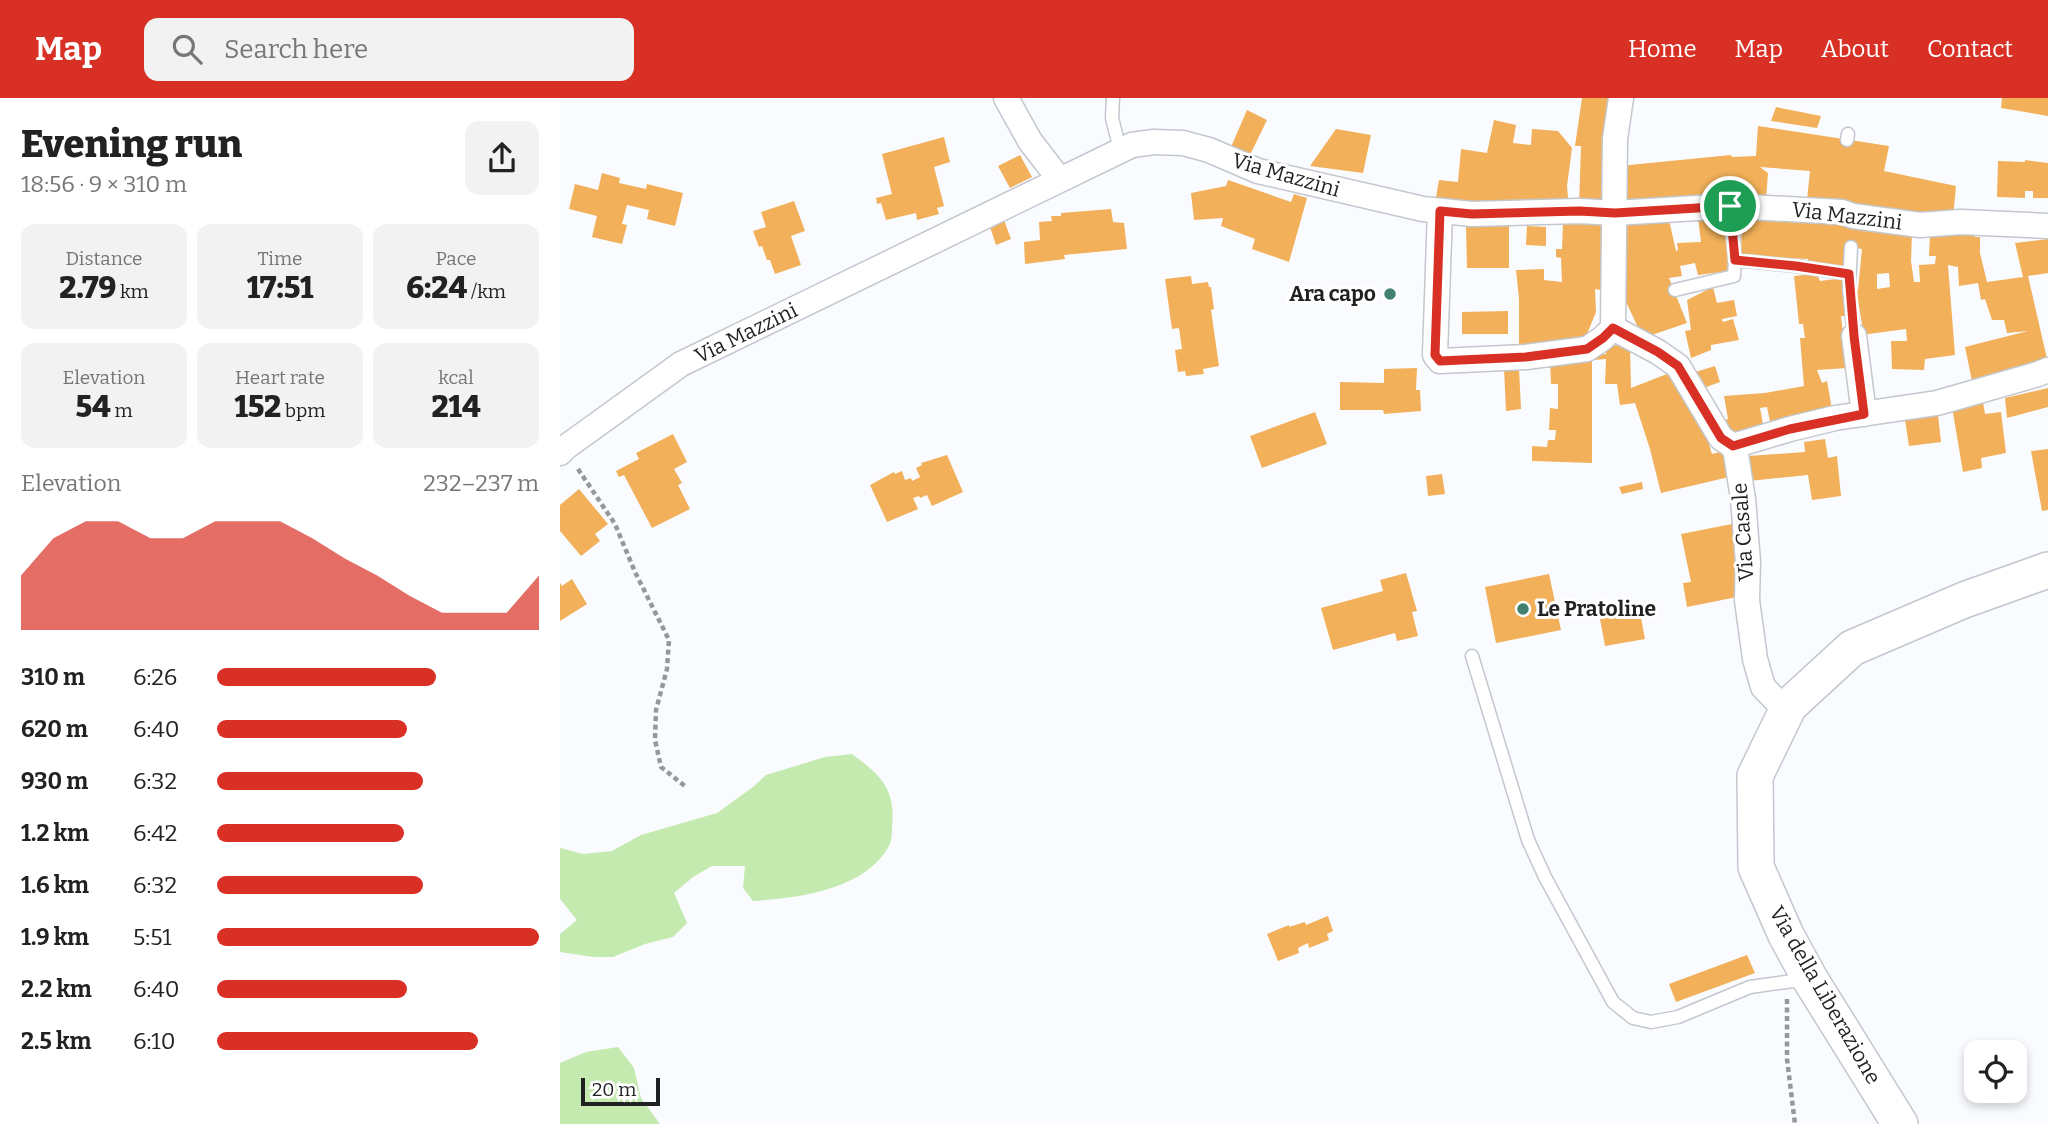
<!DOCTYPE html>
<meta charset="utf-8">
<style>
:root{--surface:#fff;--page:#f2f2f2;--text:#222;--muted:#767676;--accent:#d93025}
body{margin:0;font-family:Bitter,serif;background:var(--page);color:var(--text);height:100vh;display:flex;flex-direction:column;font-size:26px;white-space:nowrap}
*{box-sizing:border-box;margin:0}
p{font-size:23px;color:var(--muted)}
.icon{flex:none;width:38px;height:38px;fill:none;stroke:currentColor;stroke-width:2;stroke-linecap:round;stroke-linejoin:round}
.map{position:relative;flex:1;overflow:hidden}
.details{display:flex;flex-direction:column;background:var(--surface);width:560px}
.details>*{flex:none}
.tools{position:absolute;left:1404px;top:942px;display:grid;gap:14px}
.tools a{display:grid;place-items:center;width:63px;height:63px;border-radius:14px;background:var(--surface);box-shadow:0 4px 10px #0003;font-size:35px}
.scale{position:absolute;left:21px;bottom:18px;width:79px;box-sizing:border-box;padding-left:7px;border:4px solid #1f2123;border-top:0;font-size:19px;line-height:24px;white-space:nowrap;color:#1f2123;-webkit-text-stroke:5px #fff;paint-order:stroke}
.pin{position:absolute;display:grid;place-items:center;width:60px;height:60px;color:#fff;margin:-30px;border:4px solid #fff;border-radius:50%;box-shadow:0 2px 7px #0007}
.round{display:grid;place-items:center;flex:none;width:74px;height:74px;border-radius:14px;background:var(--page)}
.summary{display:flex;align-items:center;justify-content:space-between;height:119px;padding:0 21px}
h1{font-size:38px;font-weight:800;line-height:52px}
.metrics{display:grid;grid-template-columns:repeat(3,1fr);gap:10px;height:119px;padding:7px 21px}
.metrics div{display:grid;align-content:center;border-radius:14px;background:var(--page);text-align:center}
.metrics b{font-size:30px;font-weight:800}
.metrics small{font-size:19px;font-weight:400}
.metrics p{font-size:19px}
.chart{height:196px;padding:14px 21px}
.chart p{display:flex;justify-content:space-between}
.chart svg{width:100%;height:126px;margin-top:7px;fill:var(--accent);opacity:.7}
ul{padding:0 21px;list-style:none;font-size:23px}
li{display:grid;grid-template-columns:112px 84px 1fr;align-items:center;height:52px}
li i{height:18px;border-radius:9px;background:var(--accent)}
header{display:flex;align-items:center;gap:42px;box-sizing:border-box;height:98px;padding:0 35px;background:var(--accent);color:#fff}
header strong{font-size:33px}
nav{display:flex;gap:38px;margin-inline-start:auto;font-size:24px}
.search{width:490px;height:63px;background:var(--page);display:flex;align-items:center;gap:18px;box-sizing:border-box;padding:0 24px;border-radius:14px;color:var(--muted);font-size:26px}
main{display:flex;flex:1;min-height:0}
.map>svg:first-child{display:block}
.green{fill:#c4eab0}
.building{fill:#f1b059;fill-rule:evenodd}
.lines{fill:none;stroke-linecap:round;stroke-linejoin:round}
.service-casing{stroke:#c3c7ce;stroke-width:15}
.minor-casing{stroke:#c3c7ce;stroke-width:27}
.secondary-casing{stroke:#c3c7ce;stroke-width:38}
.path{stroke:#95979a;stroke-width:4.5;stroke-dasharray:5 3.5;stroke-linecap:butt}
.service{stroke:#fff;stroke-width:12}
.minor{stroke:#fff;stroke-width:24}
.secondary{stroke:#fff;stroke-width:35}
.route-casing{stroke:#fff;stroke-width:14}
.route{stroke:#d93025;stroke-width:9}
.poi-dot{fill:#42816f;stroke:#fff;stroke-width:2.5}
.labels{text-anchor:middle;dominant-baseline:central;stroke-width:6;stroke-linejoin:round;paint-order:stroke}
.street-label{font-size:21px;fill:#1f2123;stroke:#fff}
.poi-label{font-size:21px;font-weight:bold;fill:#1f2123;stroke:#fff;text-anchor:end}
</style>
<header>
<strong>Map</strong>
<div class="search"><svg class="icon" aria-label="search" viewBox="0 0 24 24"><circle cx="10" cy="10" r="6"/><path d="M15 15l6 6"/></svg>Search here</div>
<nav><a>Home</a><a>Map</a><a>About</a><a>Contact</a></nav>
</header>
<main>
<section class="details">
<div class="summary"><div><h1>Evening run</h1><p>18:56 · 9 × 310 m</p></div><a class="round"><svg class="icon" aria-label="share" viewBox="0 0 24 24"><path d="M12 15V3M7 8l5-5 5 5M5 13v7h14v-7"/></svg></a></div>
<div class="metrics">
<div><p>Distance</p><b>2.79<small> km</small></b></div>
<div><p>Time</p><b>17:51</b></div>
<div><p>Pace</p><b>6:24<small> /km</small></b></div>
</div>
<div class="metrics">
<div><p>Elevation</p><b>54<small> m</small></b></div>
<div><p>Heart rate</p><b>152<small> bpm</small></b></div>
<div><p>kcal</p><b>214</b></div>
</div>
<div class="chart"><p><span>Elevation</span>232–237 m</p>
<svg viewBox="0 0 160 44" preserveAspectRatio="none"><path d="M0 44V25L10 12L20 6L30 6L40 12L50 12L60 6L70 6L80 6L90 12L100 19L110 25L120 32L130 38L140 38L150 38L160 25V44z"/></svg>
</div>
<ul>
<li><b>310 m</b>6:26<i style="width:68%"></i></li>
<li><b>620 m</b>6:40<i style="width:59%"></i></li>
<li><b>930 m</b>6:32<i style="width:64%"></i></li>
<li><b>1.2 km</b>6:42<i style="width:58%"></i></li>
<li><b>1.6 km</b>6:32<i style="width:64%"></i></li>
<li><b>1.9 km</b>5:51<i style="width:100%"></i></li>
<li><b>2.2 km</b>6:40<i style="width:59%"></i></li>
<li><b>2.5 km</b>6:10<i style="width:81%"></i></li>
</ul>
</section>
<div class="map">
<svg width="1488" height="1026" viewBox="0 0 1488 1026">
<rect width="100%" height="100%" fill="#f9fbff"/>
<path class="green" d="M292,656C319,676 336,690 332,727C332,734 332,742 329,748C305,792 238,800 193,803L183,790L185,768H152L133,779L114,795L127,825L113,839L85,846L53,859H33L0,854V836L17,822L0,801V750L23,756L52,753L81,737L157,715L193,689L206,677L265,659Z
M58,949L74,970L81,1000L100,1026H0V965L26,954Z"/>
<path class="building" d="M1022,0H1052L1048,109L1019,108L1021,48H1015Z
M1442,0H1488V18L1441,10Z
M1216,9L1261,18L1257,30L1211,23Z
M687,12L707,22L689,59L671,49Z
M934,22L956,27L953,45L971,47L972,31L998,33L1012,50L1007,88L1009,111L875,105L879,82L898,84L901,51L927,55Z
M1198,28L1329,48L1324,73L1396,88L1393,120L1247,102L1250,73L1200,69L1208,75L1206,102L1064,110L1059,68L1171,57L1172,59L1196,58Z
M776,31L811,37L803,75L750,68Z
M384,39L390,64L374,69L384,108L377,110L379,116L357,122L356,115L326,122L321,105L317,106L316,100L332,96L322,56Z
M460,57L472,79L450,90L438,68Z
M1465,62L1488,65V100H1473V93H1465V100L1437,99L1438,63L1465,64Z
M42,75L60,80L59,85L86,91L87,86L123,95L115,128L87,121L89,112L67,107L62,126L67,127L62,146L32,139L37,118L9,111L15,86L38,92Z
M668,82L731,104L734,96L747,100L729,164L692,151L695,141L661,128L663,120L634,122L631,95L666,88Z
M234,103L245,133L231,138L241,167L215,176L210,162H207L202,148L199,149L193,133L206,129L201,114Z
M551,111L553,124L564,125L567,151L504,157L505,161L465,166L464,144L480,142L479,124L492,123L491,118H501V115Z
M1229,118L1352,134L1351,163L1354,184H1360L1359,167L1375,166L1376,158H1369L1370,135L1414,136L1415,139H1420V155L1427,184L1463,179L1455,145L1488,141V175L1468,178L1488,265L1412,283L1405,249L1468,233L1447,235L1444,222H1432L1425,201L1421,202L1418,185L1399,188L1398,169L1388,167L1395,257L1365,261L1364,272L1332,271L1331,243H1347L1346,231L1301,237L1303,232L1297,197L1295,196V193L1298,192L1302,151L1286,148V168L1263,169V165L1248,166V161L1181,158L1182,119ZM1329,175L1330,189L1317,191V176Z
M1163,119L1169,173L1138,177L1135,165L1120,168L1122,178L1109,180L1127,225L1083,240L1067,206L1061,209L1060,199L1066,196L1059,165L1062,126L1109,122L1116,153L1118,152L1117,145L1141,144L1138,120Z
M444,122L451,141L436,147L429,126Z
M1003,124L1050,127L1046,193L1035,191L1036,214L1023,246L959,252V201L956,172L984,171V182L1002,184L1001,160L996,159V151H1002Z
M949,128V170H907L906,129Z
M967,128L986,129V148L966,147Z
M1257,176L1260,183L1284,180L1287,198L1285,218H1281L1287,270L1257,272L1262,285L1267,283L1273,317L1211,329L1207,309L1200,310L1204,331L1171,338L1158,325L1168,321L1164,298L1205,295L1244,288L1240,240H1245L1243,226H1239L1234,178Z
M631,178L632,186L648,184L649,189H651L654,211L651,212L659,268L643,271L644,276L626,278L625,273L618,274L615,252L622,251L619,230L612,231L605,181Z
M1153,189L1157,205L1174,202L1177,218L1162,221L1163,224L1173,221L1179,242L1151,247V252L1131,260L1125,233L1131,232L1127,202Z
M948,213V236H902V214Z
M1046,247L1070,248L1071,290L1112,274L1147,340L1152,356L1163,353L1169,379L1101,395L1090,351L1075,305L1060,307L1057,286H1045L1046,261L1032,262V365L972,363V348L987,349L988,342H995L996,332H989L990,310L998,311V286H991L990,261L1046,256Z
M1155,268L1160,284L1141,291L1129,276Z
M857,270L856,292H860L861,313L824,316L823,312H780V284L824,285V271Z
M944,270H959L961,311L946,313Z
M1488,290V309L1447,320L1445,300Z
M1423,304L1425,316L1441,314L1446,355L1421,360L1422,370L1403,374L1392,309Z
M755,314L767,346L702,370L690,338Z
M1378,317L1381,344L1349,348L1345,322Z
M113,336L127,364L114,371L122,385L118,387L130,411L92,430L64,377L59,379L56,373L79,361L76,355Z
M1265,341L1268,360L1277,358L1281,398L1252,402L1248,377L1189,383L1188,358L1245,354L1244,344Z
M1488,351V412L1482,413L1471,353Z
M387,357L403,394L372,408L367,397L360,400L359,398L353,400L358,411L327,424L310,387L334,374L335,376L342,373L345,382L351,380L352,383L360,379L356,370L362,367L361,365Z
M882,376L885,396L868,398L866,378Z
M1082,384L1083,391L1062,396L1059,389Z
M19,391L48,426L35,436L40,443L21,458L0,433V407Z
M1172,426L1181,474L1182,498L1127,509L1123,485L1131,484L1121,436Z
M846,475L857,513L852,514L858,538L837,543L835,535L773,552L761,510L823,493L820,482Z
M989,476L1001,532L936,545L925,489Z
M12,481L27,506L0,523V485L2,488Z
M1080,514L1085,541L1045,548L1040,521Z
M768,818L773,833L767,836L769,842L749,850L748,845L738,850L739,855L718,863L707,836L729,827V829L745,824L746,827Z
M1187,857L1195,875L1116,904L1109,886Z"/>
<g class="lines">
<g class="service-casing">
<path id="service" d="M553,0L552,20L560,52
M1287,42L1288,36
M1170,108L1175,162L1236,168L1289,176
M1291,149L1289,190L1294,238
M1115,192L1174,178L1175,162
M912,558L968,742L985,779L1053,904L1073,920L1091,924L1118,919L1190,889L1247,881"/>
</g>
<g class="minor-casing">
<path id="minor" d="M446,0L470,43L500,82
M880,113L875,257L880,263L966,259L1027,251L1043,240L1053,230L1055,41L1061,0
M1053,230L1098,254L1118,268L1161,340L1173,348L1176,356L1183,401L1188,464L1187,502L1195,561L1203,589L1226,613
M1294,238L1304,316
M1173,348L1230,331L1275,320L1377,305L1478,276L1488,272
M0,355L6,349L121,266L572,47L594,44L623,45L649,52L698,73L863,111L912,116L1019,113L1055,115L1170,108L1282,114L1293,118L1360,127L1401,124L1488,128"/>
</g>
<g class="secondary-casing">
<path id="secondary" d="M1340,1026L1250,881L1226,837L1196,769L1195,678L1229,608L1292,550L1404,502L1488,472"/>
</g>
<path class="path" d="M18,371L55,426L75,474L109,542L107,571L96,612L95,642L101,669L126,689
M1227,901V961L1235,1026"/>
<use href="#service" class="service"/>
<use href="#minor" class="minor"/>
<use href="#secondary" class="secondary"/>
</g>
<g class="lines">
<g class="route-casing">
<path id="route" d="M1170,108L1175,162L1236,168L1289,176L1294,238L1304,316L1230,331L1173,348L1161,340L1118,268L1098,254L1053,230L1043,240L1027,251L966,259L880,263L875,257L880,113L912,116L1019,113L1055,115Z"/>
</g>
<use href="#route" class="route"/>
</g>
<g class="poi-dot">
<circle cx="830" cy="196" r="7"/>
<circle cx="963" cy="511" r="7"/>
</g>
<g class="labels">
<g class="street-label">
<text transform="translate(726 77) rotate(16)">Via Mazzini</text>
<text transform="translate(1287 118) rotate(7)">Via Mazzini</text>
<text transform="translate(186 235) rotate(-26)">Via Mazzini</text>
<text transform="translate(1183 434) rotate(-94)">Via Casale</text>
<text transform="translate(1265 897) rotate(60)">Via della Liberazione</text>
</g>
<g class="poi-label">
<text x="816" y="196">Ara capo</text>
<text x="977" y="511" text-anchor="start">Le Pratoline</text>
</g>
</g>
</svg>
<div class="tools">
<a><svg class="icon" aria-label="locate" viewBox="0 0 24 24"><circle cx="12" cy="12" r="6"/><path d="M12 2v4M12 18v4M2 12h4M18 12h4"/></svg></a>
</div>
<div class="scale">20 m</div>
<div class="pin" style="left:1170px;top:108px;background:#1e9e55"><svg class="icon" aria-label="arrive" viewBox="0 0 24 24"><path d="M6 21V4h12l-3 4 3 4H6"/></svg></div>
</div>
</main>
